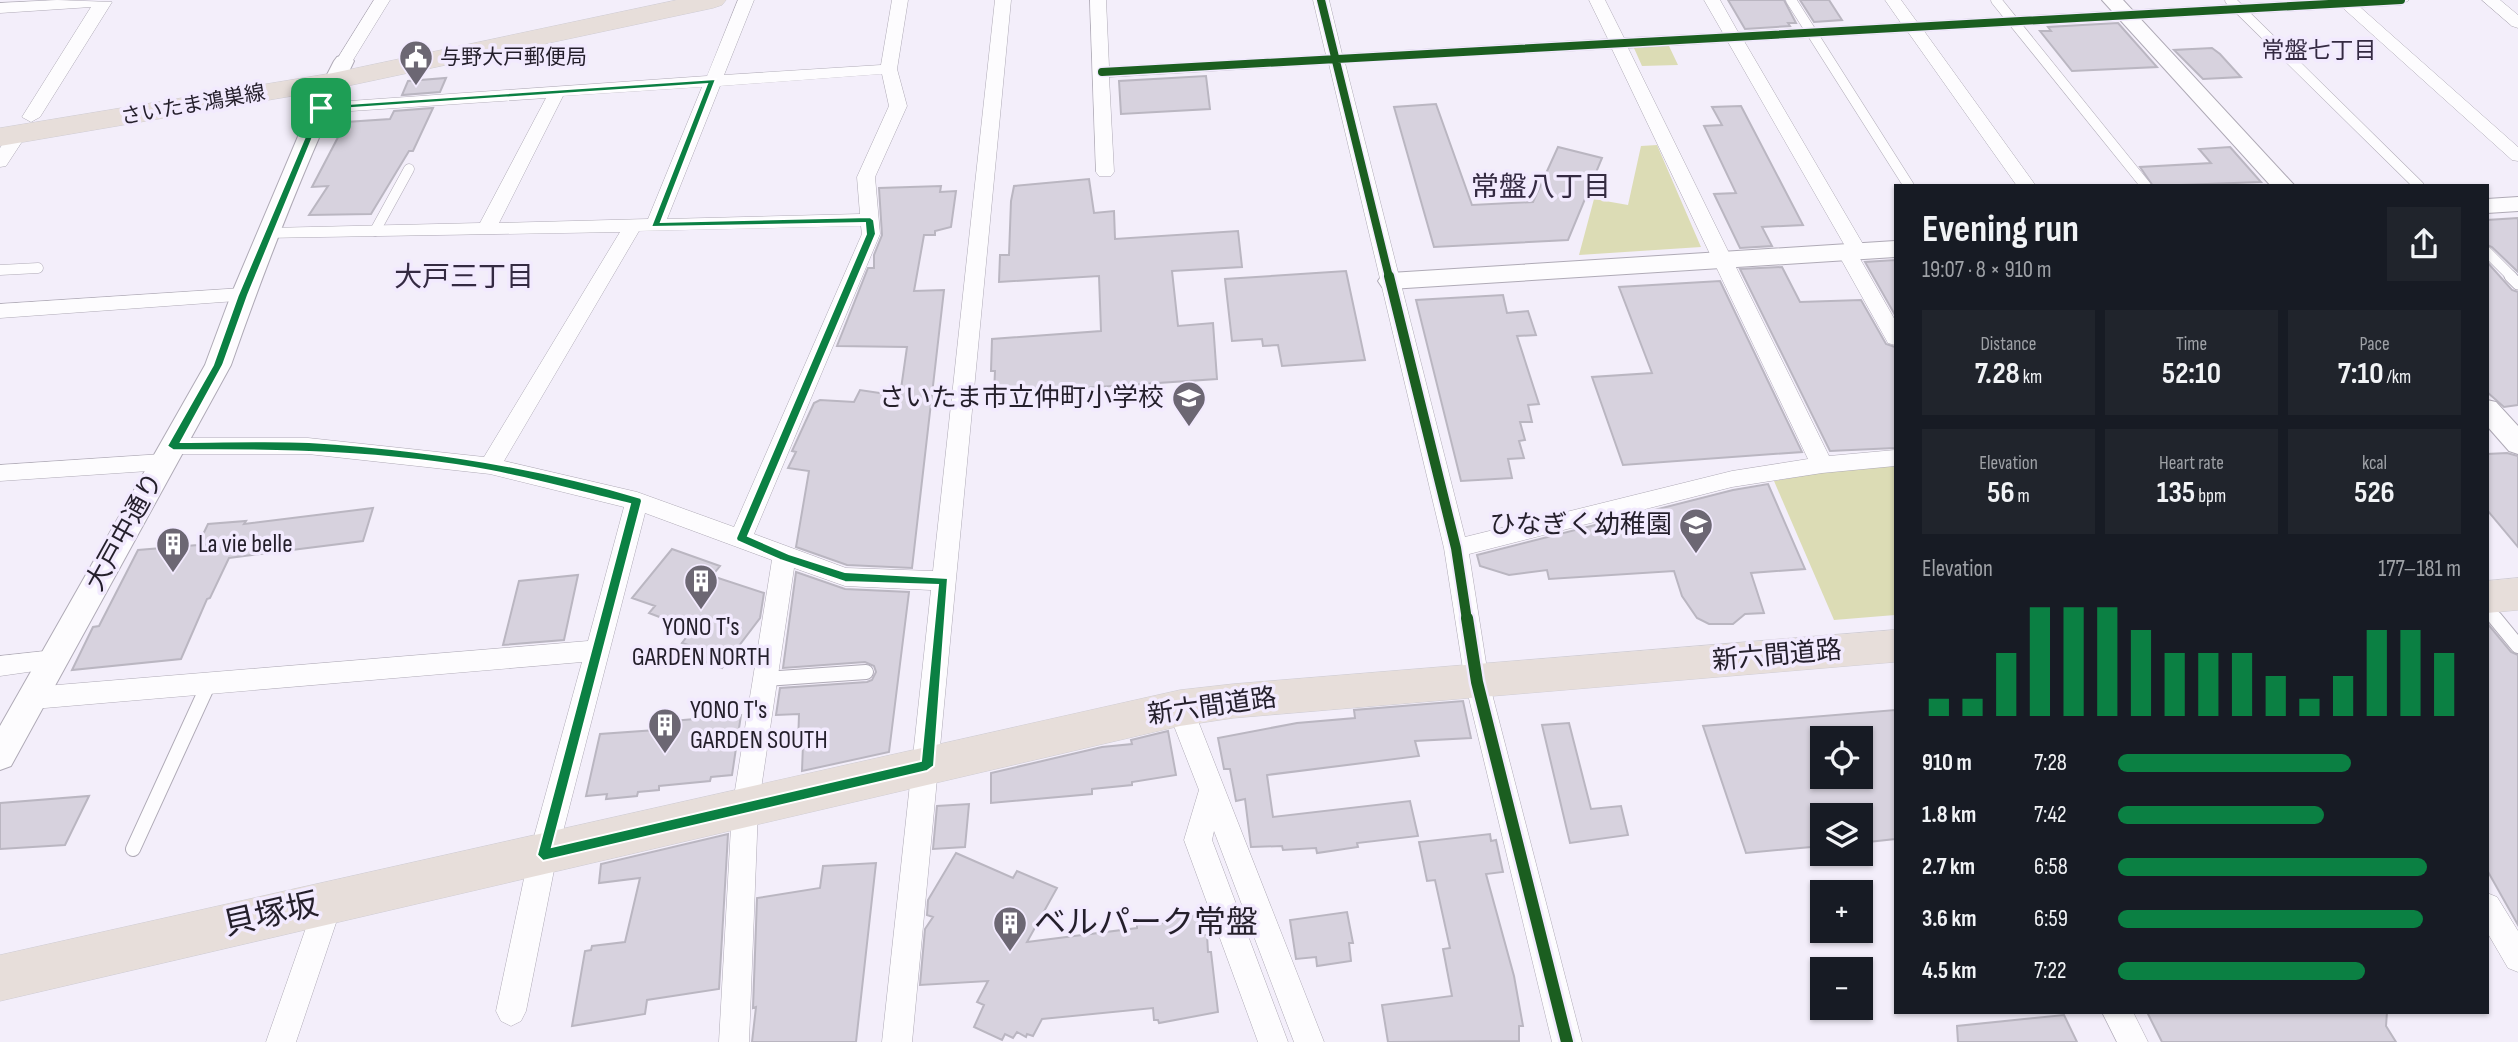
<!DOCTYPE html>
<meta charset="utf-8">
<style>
:root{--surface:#171b24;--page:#20242c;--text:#f1f3f6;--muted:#9ea1a6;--accent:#0b8043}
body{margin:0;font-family:"Sofia Sans Condensed","Noto Sans JP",sans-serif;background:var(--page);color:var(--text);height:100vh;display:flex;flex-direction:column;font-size:26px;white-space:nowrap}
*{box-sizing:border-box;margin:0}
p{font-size:23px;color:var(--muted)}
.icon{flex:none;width:38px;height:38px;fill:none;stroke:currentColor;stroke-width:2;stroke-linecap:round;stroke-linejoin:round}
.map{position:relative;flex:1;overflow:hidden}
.details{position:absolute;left:1894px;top:184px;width:595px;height:830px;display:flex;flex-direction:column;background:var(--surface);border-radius:0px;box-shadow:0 2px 5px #0004}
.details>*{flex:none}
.buttons{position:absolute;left:1810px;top:726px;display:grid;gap:14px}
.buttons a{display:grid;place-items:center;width:63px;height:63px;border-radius:0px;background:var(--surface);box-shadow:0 2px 5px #0004;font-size:35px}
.pin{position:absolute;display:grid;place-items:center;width:60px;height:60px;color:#fff;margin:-30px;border-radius:14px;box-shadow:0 4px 10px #0006}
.round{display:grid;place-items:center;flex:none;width:74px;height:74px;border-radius:0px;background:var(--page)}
.summary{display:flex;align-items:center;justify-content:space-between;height:119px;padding:0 28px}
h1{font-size:38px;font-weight:700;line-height:52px}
.stats{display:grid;grid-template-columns:repeat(3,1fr);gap:10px;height:119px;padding:7px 28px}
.stats div{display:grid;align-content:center;border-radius:0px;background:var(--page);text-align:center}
.stats b{font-size:30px;font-weight:700}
.stats small{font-size:19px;font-weight:400}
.stats p{font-size:19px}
.chart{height:196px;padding:14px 28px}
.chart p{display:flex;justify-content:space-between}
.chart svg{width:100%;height:126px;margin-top:7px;stroke:var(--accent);stroke-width:6}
ul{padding:0 28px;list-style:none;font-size:23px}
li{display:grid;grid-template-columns:112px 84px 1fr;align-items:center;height:52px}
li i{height:18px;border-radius:9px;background:var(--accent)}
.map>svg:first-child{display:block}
.green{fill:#dcdcb5}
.building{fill:#d7d2de;stroke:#bab6c1;stroke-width:2;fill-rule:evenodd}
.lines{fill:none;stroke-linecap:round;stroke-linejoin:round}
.service-far2-casing{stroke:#afaab6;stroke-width:11}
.service-far1-casing{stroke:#afaab6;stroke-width:13}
.service-casing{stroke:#afaab6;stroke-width:16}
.minor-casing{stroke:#afaab6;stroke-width:1}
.tertiary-casing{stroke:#afaab6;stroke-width:2}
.primary-casing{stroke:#cfccd3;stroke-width:1}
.service-far2{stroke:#fdfcfe;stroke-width:10}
.service-far1{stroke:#fdfcfe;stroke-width:11}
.service{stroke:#fdfcfe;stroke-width:14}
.minor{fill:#fdfcfe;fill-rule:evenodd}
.tertiary{fill:#fdfcfe;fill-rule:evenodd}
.primary{fill:#e7deda;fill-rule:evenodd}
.cycleway-far2-casing{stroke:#f2eafe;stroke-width:11}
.cycleway-far1-casing{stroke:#f2eafe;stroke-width:14}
.cycleway-casing{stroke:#f2eafe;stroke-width:17}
.cycleway-far2{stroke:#1b5e20;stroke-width:8}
.cycleway-far1{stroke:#1b5e20;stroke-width:10}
.cycleway{stroke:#1b5e20;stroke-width:12}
.route{fill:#0b8043;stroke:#fff;stroke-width:2;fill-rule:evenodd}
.labels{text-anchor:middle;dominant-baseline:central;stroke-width:7;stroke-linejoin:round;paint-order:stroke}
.far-poi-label{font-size:21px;fill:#241f2b;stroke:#f2eafe;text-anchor:start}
.far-street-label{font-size:21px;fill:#241f2b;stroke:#f2eafe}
.far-neighbourhood-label{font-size:23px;fill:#342a42;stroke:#f2eafe}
.poi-label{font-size:26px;fill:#241f2b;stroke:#f2eafe;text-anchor:end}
.street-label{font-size:26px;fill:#241f2b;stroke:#f2eafe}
.neighbourhood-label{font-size:28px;fill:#342a42;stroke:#f2eafe}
.near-street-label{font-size:32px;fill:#241f2b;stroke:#f2eafe}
.near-poi-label{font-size:32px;fill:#241f2b;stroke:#f2eafe;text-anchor:start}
</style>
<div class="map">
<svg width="2518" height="1042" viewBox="0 0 2518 1042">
<rect width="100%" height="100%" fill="#f3eefa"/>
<path class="green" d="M1669,46L1678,65L1642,66L1634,48Z
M1657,145L1701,247L1579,255L1594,199L1628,205L1641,146Z
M1895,465V615L1834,620L1774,481L1854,467Z"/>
<path class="building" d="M1728,0H1784L1796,23H1788L1790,26L1745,29Z
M1800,0H1829L1842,20L1814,22Z
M2118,23L2157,67L2072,71L2040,31H2051L2048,27Z
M2212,48L2220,54L2241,77L2203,79L2174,50Z
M1206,76L1210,109L1121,114L1119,81Z
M446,78L440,92L402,95L408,81Z
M1436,104L1472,205L1533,202L1558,147L1602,158L1568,240L1434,247L1394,107Z
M1741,106L1803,225L1762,227L1772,246L1740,248L1714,194L1736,193L1704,126L1722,125L1712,107Z
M433,108L413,151H409L371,214L309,215L328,186L312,187L346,122L390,119L394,111Z
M2230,147L2261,182L2153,186L2140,167L2211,163L2199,149Z
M1089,179L1094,213L1114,211L1115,239L1238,231L1242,267L1172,271L1178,326L1213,323L1217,379L994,394L995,371H991L992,339L1101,331L1099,276L999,282L1000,255H1009L1011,201L1014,186Z
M941,186L940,192L956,191L951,227L935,231V235H924L914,291L944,290L912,568L847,565L796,547L809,471L788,468L796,452L792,451L814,403L820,400L854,402L860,390L900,396L907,347L837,346L868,268H874V255L882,235L879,188Z
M2518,218V272L2492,247L2487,245V220Z
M1895,260V315L1865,262Z
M2487,262L2512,290L2518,292V405L2504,407L2487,392Z
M1782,267L1800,302L1861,300L1886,344L1895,347V448L1830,451L1740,269Z
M1346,271L1365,360L1282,366L1278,345L1263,346L1262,339L1232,341L1225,279Z
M1720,281L1802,452L1623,465L1592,377L1652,373L1619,287Z
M1503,295L1507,313L1528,311L1536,335L1517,336L1539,404L1528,405L1532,422H1520L1525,440L1519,441L1524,458L1508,459L1512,478L1461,481L1416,300Z
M2507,453L2518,456V547L2487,510V454Z
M1768,484L1805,569L1751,573L1764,613L1745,614L1733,624H1709L1697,618L1682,596L1674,571L1549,579L1547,570L1509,575L1480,566L1477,555L1733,490Z
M373,508L363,541L229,558L210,598L207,599L181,659L72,670L93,627L99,626L138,550L198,545L208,524L246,521L244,524Z
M672,549L720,566L712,576L764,593L760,618L722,668L697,659L704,650L682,643L688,635L665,627L670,621L649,613L655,606L632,598Z
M796,572L845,589L909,592L889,752L802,771L803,744L798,745L799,714L776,715L780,688L867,682L872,680L876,672L874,666L865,662L783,668Z
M578,575L564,640L503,645L519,581Z
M2487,623L2511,652L2518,655V925L2487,870Z
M1463,701L1471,738L1415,741L1419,756L1267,775L1273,817L1410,801L1418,836L1357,843L1358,847L1317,853L1316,848L1283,850L1282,846L1251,847L1245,799L1236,801L1230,769H1224L1218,738L1297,723L1355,718L1354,710Z
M1895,710V839L1860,843V816H1822V846L1746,853L1703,726ZM1822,738H1860V777H1822Z
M741,715L732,775L711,777L710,781L659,786V790L638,792L637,796L606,799L607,794L586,796L600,734L670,729L672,721Z
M1569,723L1591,809L1621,806L1628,835L1570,843L1542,725Z
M1168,731L1176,775L1132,782V785L1092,789V794L991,803V773L1102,747L1132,744L1131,740Z
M89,796L65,845L0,849V803Z
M969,804L965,847L933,849L937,806Z
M728,834L719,989L647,1000L645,1014L572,1026L585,951L591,950L592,946L625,942L640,878L599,883L601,864Z
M1490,834L1491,841L1496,840L1503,872L1486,874L1514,976L1523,1026H1519V1041L1388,1042L1382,1005L1452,996L1443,949L1450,948L1435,880L1427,881L1419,842Z
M956,853L1013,878L1017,871L1057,888L1027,942L1137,928V925L1169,922V918L1197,915L1201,935H1207L1208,952H1211L1218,1012L1159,1023L1158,1020H1154L1153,1008L1042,1019L1033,1036L1027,1034L1026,1037L1017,1032L1013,1038L1005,1034L1002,1040L974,1027L984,1005L977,1002L988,981L920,985L925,929L933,917L927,915L928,900Z
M876,863L856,1042H752L756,1007L753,1008L757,898L820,888L823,866Z
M1347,912L1353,943H1349L1351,961L1317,966L1316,957L1296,959L1290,920Z
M2147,1012H2387L2386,1026L2396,1042H2162Z
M2064,1015L2077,1042H1958L1957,1026Z"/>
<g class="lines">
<g class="service-far2-casing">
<path id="service-far2" d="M1791,0L1909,186
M1996,0L2146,186
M2230,0L2419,186
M375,231L409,169
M2487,252L2512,277
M0,270L38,268"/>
</g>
<g class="service-far1-casing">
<path id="service-far1" d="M2510,276L2518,284
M2487,608L2496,620"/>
</g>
<g class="service-casing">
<path id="service" d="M2495,618L2518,646
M765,679L866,672
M133,849L209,683"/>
</g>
<g class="minor-casing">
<path id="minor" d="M57,0L112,2L40,117L31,122L22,117L91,7L0,13V3Z
M374,0H390L350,65H338L336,61Z
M738,0H754L724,75L881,65L892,0H908L897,69L907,106L875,177L880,234L754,534L846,568L933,571L995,0H1011L912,1042H882L931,590L845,586L794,568L758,809L749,1042H719L732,809L772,560L645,513L557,855L526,1011L521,1021L511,1026L501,1021L496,1011L529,855L582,662L33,709L24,706L20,698L24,690L33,687L588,641L624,507L490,474L308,454H173L165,452L162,446L165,440L173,438H308L484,457L620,232L262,238L260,234L262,230L269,228L480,223L546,98L321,113L312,108L321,103L707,76ZM882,74L889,106L857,177L860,214L667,219L720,86ZM702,87L648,219L499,223L563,96ZM861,226L862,234L734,527L637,492L504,461L639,231Z
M1090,0H1106L1109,67L1326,55L1313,0H1329L1342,54L1608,39L1589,0H1605L1624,38L1723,33L1704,0H1720L1738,32L1901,23L1885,0H1901L1917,22L2316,0H2409L2401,5L2360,7L2518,147V161L2512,160L2343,8L1924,31L2036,186H2017L1908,32L1744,41L1867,251L1859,257L1895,320V345L1888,343L1837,252L1845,246L1728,42L1628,48L1829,456L1895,450V466L1822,473L1732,487L1469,554L1489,682L1582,1042H1552L1465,682L1444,548L1329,64L1109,77L1114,172L1111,176H1099L1096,172ZM1612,49L1808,459L1732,471L1465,537L1345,63Z
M2482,0H2500L2518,15V28L2512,26Z
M18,129L27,134L6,166L0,167V148L12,130Z
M243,288L250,290L253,295L250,300L0,318V304Z
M163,454L171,456L174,462L171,468L163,470L0,481V465Z
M54,650L63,653L66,660L63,667L0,676V656Z
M1180,697L1189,700L1193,708L1324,1042H1294L1214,831L1212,840L1288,1042H1258L1184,840L1199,790L1167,708L1171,700Z
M329,889L339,893L343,902L296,1042H266L315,902L319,893Z
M2487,893L2497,897L2518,931V972L2508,968L2487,932Z
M2102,1012H2133L2148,1042H2117Z"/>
</g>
<g class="tertiary-casing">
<path id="tertiary" d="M2102,0H2123L2295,186H2271Z
M344,55L351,57L354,61C307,159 267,262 231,365L11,766L0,770V726L205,365L231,295L310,108L334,61L337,57Z
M2518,197V211L2487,213V199Z
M1895,241V257L1390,289L1382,287L1378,281L1382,275L1390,273Z
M2487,400L2496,402L2518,426V454L2509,451L2487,426Z"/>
</g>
<g class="primary-casing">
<path id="primary" d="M677,0H726L722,5L713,8L333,89L0,146V128L333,73Z
M2518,578V610L2487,613V581Z
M1895,630V662L1233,718L1180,726L0,1001V955L1180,690L1233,684Z"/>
</g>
<use href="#service-far2" class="service-far2"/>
<use href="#service-far1" class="service-far1"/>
<use href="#service" class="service"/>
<use href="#minor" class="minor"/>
<use href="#tertiary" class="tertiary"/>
<use href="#primary" class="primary"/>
<g class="cycleway-far2-casing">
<path id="cycleway-far2" d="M1321,0L1389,277
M1102,72L2401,0"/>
</g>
<g class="cycleway-far1-casing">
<path id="cycleway-far1" d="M1389,276L1456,548L1467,620"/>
</g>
<g class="cycleway-casing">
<path id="cycleway" d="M1467,618L1477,682L1567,1042"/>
</g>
<use href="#cycleway-far2" class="cycleway-far2"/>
<use href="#cycleway-far1" class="cycleway-far1"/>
<use href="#cycleway" class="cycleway"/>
</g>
<path class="route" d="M716,79L661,222L870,217L874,220L876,234L748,536L789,554L845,572L948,578L934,766L927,771L543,861L537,855L630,504C584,493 538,480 491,471C386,451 279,450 173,450L167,446L213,365L238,295L318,106ZM707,84L651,227L865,223L866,234L736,538L737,541L780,560L845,582L938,585L921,761L552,847L642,501L641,498C534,466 421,449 309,442C267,440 223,442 181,442L223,365L248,295L324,110Z"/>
<defs>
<g id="civic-pin" transform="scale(1.75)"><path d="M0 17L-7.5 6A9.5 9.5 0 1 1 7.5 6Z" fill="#6c6773" stroke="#f2eafe"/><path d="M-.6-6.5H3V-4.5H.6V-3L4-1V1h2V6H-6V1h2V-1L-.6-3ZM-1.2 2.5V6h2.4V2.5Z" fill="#fff"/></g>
<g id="school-pin" transform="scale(1.75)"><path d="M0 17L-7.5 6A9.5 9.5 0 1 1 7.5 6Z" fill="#6c6773" stroke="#f2eafe"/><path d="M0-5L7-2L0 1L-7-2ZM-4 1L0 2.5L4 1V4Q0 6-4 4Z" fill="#fff"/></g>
<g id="building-pin" transform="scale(1.75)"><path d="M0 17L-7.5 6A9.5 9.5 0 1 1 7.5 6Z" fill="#6c6773" stroke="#f2eafe"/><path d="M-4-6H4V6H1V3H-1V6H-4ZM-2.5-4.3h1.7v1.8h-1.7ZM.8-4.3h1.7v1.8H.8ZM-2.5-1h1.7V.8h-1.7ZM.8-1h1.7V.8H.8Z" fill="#fff"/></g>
</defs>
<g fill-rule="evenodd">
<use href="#civic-pin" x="416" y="57"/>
<use href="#school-pin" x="1189" y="398"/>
<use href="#school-pin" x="1696" y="525"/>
<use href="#building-pin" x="173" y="544"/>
<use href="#building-pin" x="701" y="581"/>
<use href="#building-pin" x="665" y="725"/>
<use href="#building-pin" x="1010" y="923"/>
</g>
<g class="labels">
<g class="far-poi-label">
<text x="440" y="57">与野大戸郵便局</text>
</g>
<g class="far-street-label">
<text transform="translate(193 105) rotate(-10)">さいたま鴻巣線</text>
</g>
<g class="far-neighbourhood-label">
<text x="2319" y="51">常盤七丁目</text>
</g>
<g class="poi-label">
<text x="1164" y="398">さいたま市立仲町小学校</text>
<text x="1672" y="525">ひなぎく幼稚園</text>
<text x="198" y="544" text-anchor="start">La vie belle</text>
<text x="701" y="627" text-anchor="middle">YONO T's<tspan x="701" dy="30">GARDEN NORTH</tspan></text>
<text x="690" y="710" text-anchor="start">YONO T's<tspan x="690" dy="30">GARDEN SOUTH</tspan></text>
</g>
<g class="street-label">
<text transform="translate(125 532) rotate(-61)">大戸中通り</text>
<text transform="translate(1777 656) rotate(-5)">新六間道路</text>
<text transform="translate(1212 707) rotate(-8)">新六間道路</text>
</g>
<g class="neighbourhood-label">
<text x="1541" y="187">常盤八丁目</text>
<text x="464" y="277">大戸三丁目</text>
</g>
<g class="near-street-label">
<text transform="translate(271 915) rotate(-13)">貝塚坂</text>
</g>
<g class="near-poi-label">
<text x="1034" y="923">ベルパーク常盤</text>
</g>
</g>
</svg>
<div class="buttons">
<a><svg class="icon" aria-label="locate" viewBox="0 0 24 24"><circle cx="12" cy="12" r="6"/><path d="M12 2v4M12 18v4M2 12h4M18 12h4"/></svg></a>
<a><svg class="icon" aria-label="layers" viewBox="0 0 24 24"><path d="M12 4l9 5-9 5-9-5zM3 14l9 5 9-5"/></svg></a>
<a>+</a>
<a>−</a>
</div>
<div class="pin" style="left:321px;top:108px;background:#1e9e55"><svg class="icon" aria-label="arrive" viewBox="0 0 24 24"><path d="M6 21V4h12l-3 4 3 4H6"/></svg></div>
<section class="details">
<div class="summary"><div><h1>Evening run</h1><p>19:07 · 8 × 910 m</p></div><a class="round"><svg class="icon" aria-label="share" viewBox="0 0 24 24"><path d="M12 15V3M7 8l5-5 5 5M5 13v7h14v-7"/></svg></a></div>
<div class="stats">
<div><p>Distance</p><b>7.28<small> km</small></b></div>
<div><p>Time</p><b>52:10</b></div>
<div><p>Pace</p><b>7:10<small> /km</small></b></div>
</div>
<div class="stats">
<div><p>Elevation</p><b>56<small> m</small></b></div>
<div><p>Heart rate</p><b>135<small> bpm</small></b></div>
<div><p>kcal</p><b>526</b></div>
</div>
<div class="chart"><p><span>Elevation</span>177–181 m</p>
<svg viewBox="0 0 160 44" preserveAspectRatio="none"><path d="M5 44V38M15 44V38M25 44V22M35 44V6M45 44V6M55 44V6M65 44V14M75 44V22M85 44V22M95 44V22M105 44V30M115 44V38M125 44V30M135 44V14M145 44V14M155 44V22"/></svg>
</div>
<ul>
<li><b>910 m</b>7:28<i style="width:68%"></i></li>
<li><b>1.8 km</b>7:42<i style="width:60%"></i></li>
<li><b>2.7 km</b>6:58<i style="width:90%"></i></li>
<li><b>3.6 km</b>6:59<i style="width:89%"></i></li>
<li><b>4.5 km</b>7:22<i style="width:72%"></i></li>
</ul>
</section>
</div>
